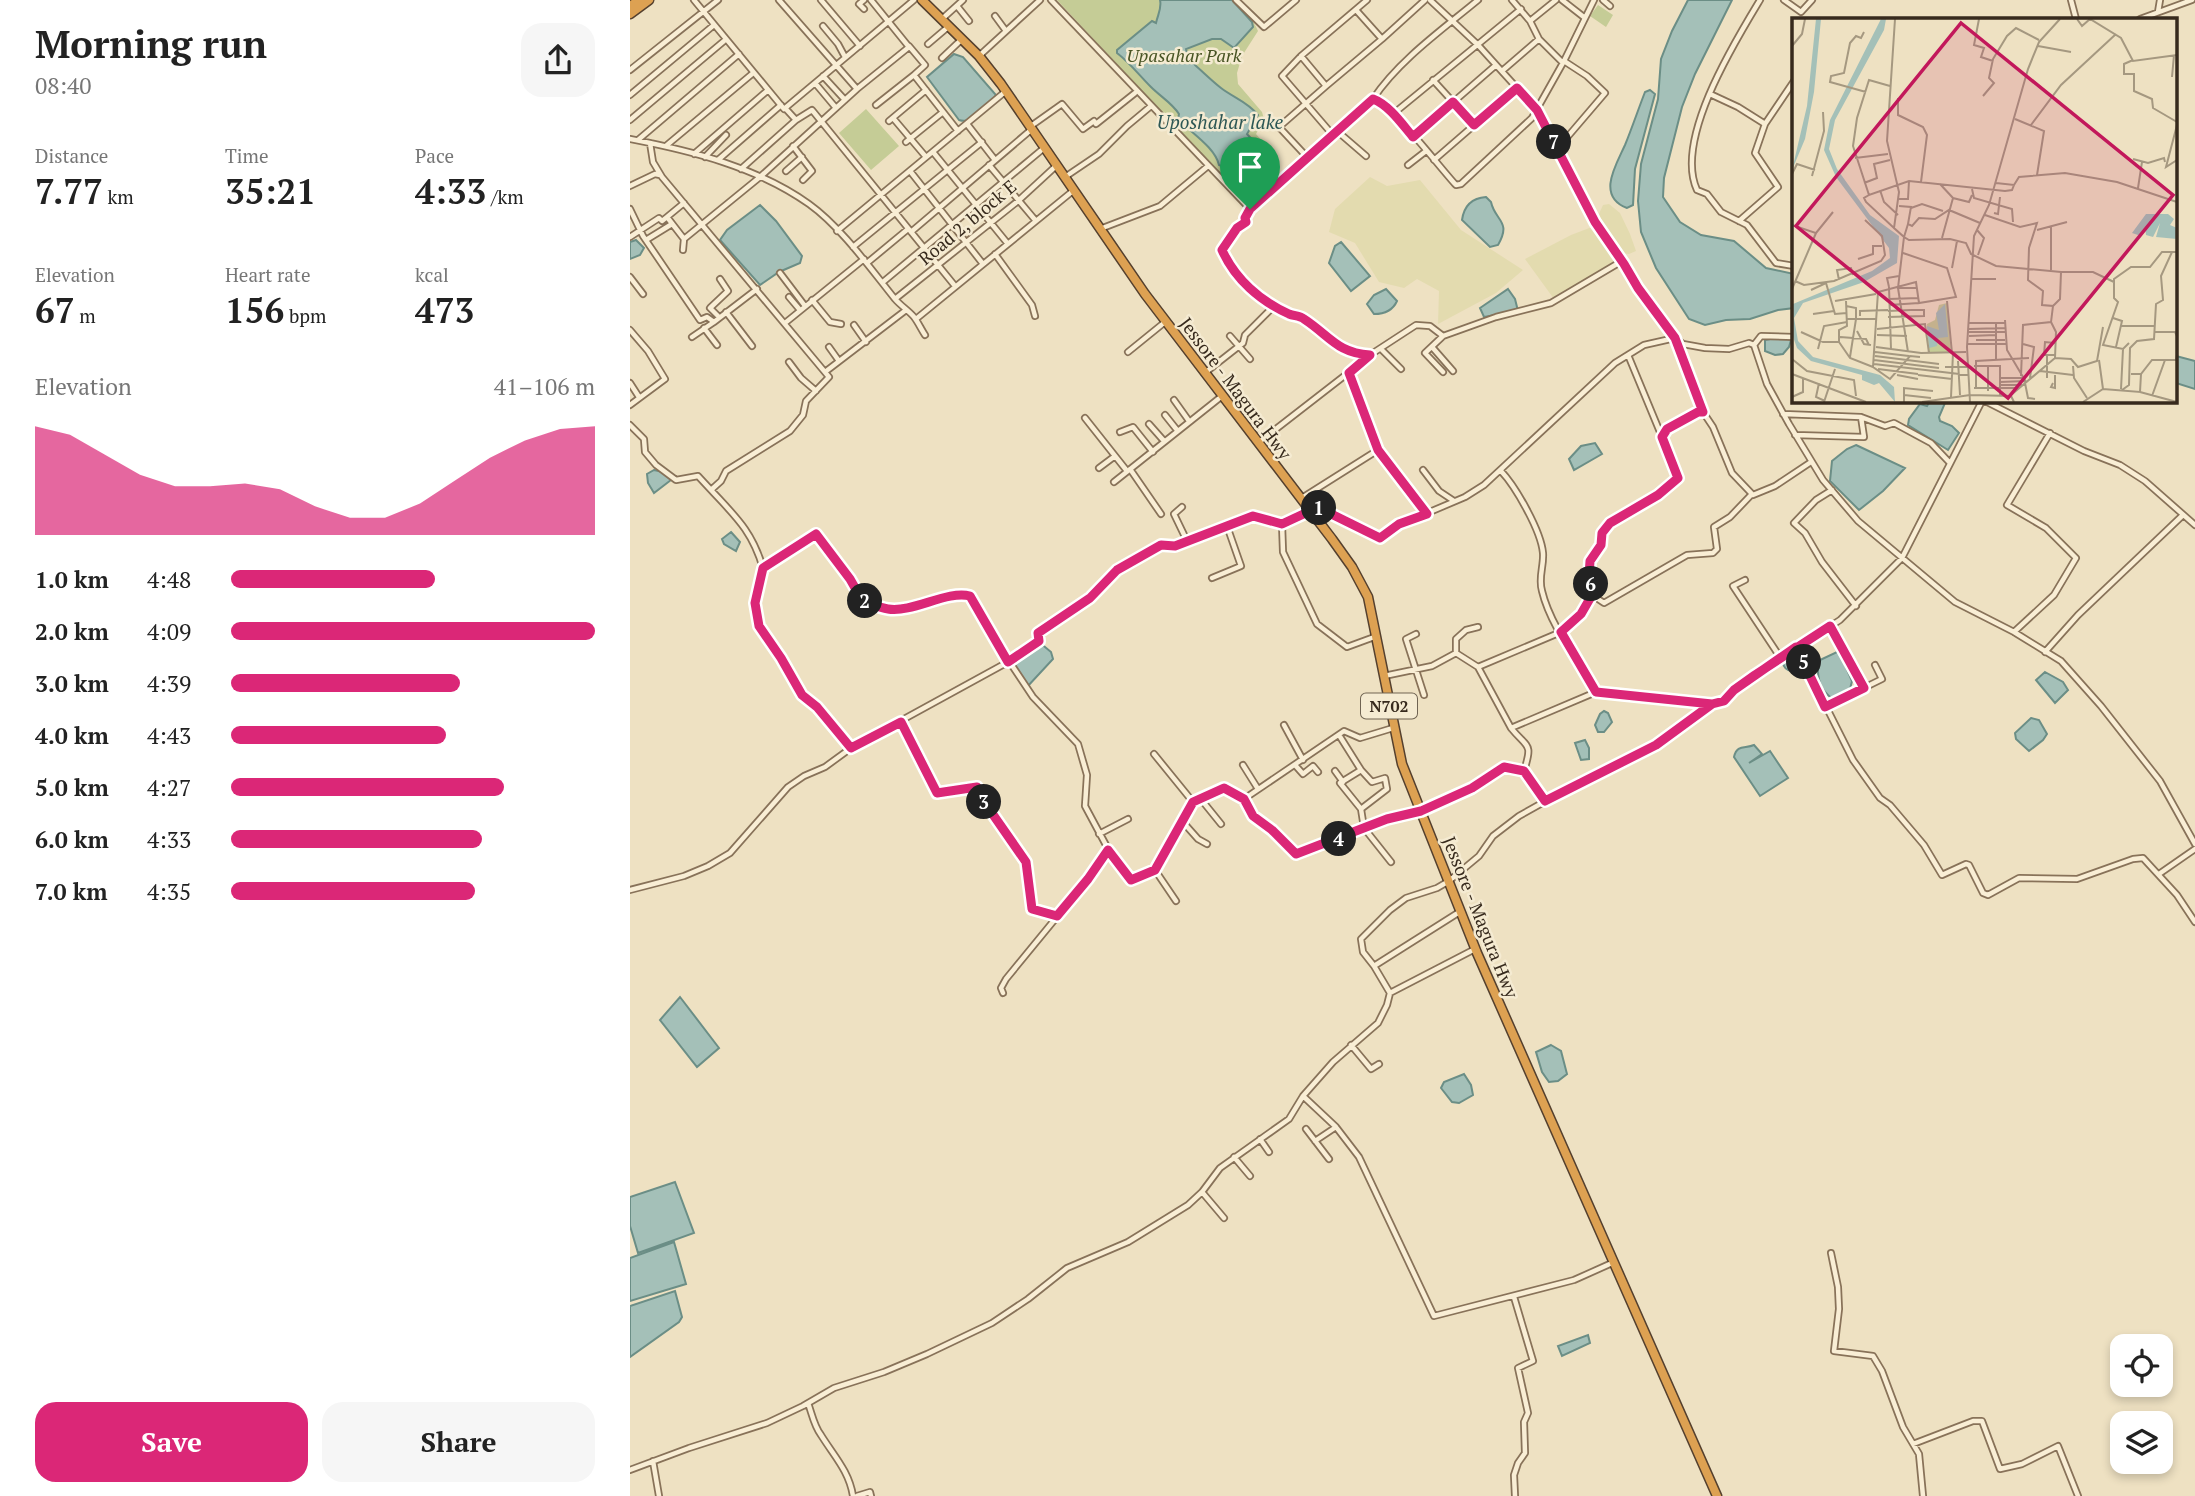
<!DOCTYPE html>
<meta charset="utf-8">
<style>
:root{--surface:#fff;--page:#f6f6f6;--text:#222;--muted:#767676;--accent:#db2777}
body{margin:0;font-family:"PT Serif",serif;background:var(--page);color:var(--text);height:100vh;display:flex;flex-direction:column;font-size:26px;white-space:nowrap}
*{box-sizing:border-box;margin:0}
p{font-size:23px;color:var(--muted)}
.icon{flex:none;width:38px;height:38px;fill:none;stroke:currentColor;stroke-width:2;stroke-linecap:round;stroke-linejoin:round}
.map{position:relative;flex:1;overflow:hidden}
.side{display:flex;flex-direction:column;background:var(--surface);width:630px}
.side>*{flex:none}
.fabs{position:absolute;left:1480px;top:1334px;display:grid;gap:14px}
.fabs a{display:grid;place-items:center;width:63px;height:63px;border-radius:14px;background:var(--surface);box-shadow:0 4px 10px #0003;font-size:35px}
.pin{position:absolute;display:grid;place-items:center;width:60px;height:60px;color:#fff;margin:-72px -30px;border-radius:50% 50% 50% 0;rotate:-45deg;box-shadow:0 0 7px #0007}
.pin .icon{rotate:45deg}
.km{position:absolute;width:35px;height:35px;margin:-18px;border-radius:50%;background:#222;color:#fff;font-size:19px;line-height:35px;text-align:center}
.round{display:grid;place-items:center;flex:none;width:74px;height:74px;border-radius:21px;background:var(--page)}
.head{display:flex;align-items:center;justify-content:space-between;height:119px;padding:0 35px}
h1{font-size:38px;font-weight:700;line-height:52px}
.metrics{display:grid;grid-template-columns:repeat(3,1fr);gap:10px;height:119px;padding:7px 35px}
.metrics div{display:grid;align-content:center}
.metrics b{font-size:35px;font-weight:700}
.metrics small{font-size:19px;font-weight:400}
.metrics p{font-size:19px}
.chart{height:196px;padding:14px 35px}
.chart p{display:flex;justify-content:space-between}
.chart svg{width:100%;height:126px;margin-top:7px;fill:var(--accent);opacity:.7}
.cta{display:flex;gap:14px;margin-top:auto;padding:14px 35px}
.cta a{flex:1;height:80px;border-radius:21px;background:var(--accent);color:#fff;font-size:28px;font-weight:700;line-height:80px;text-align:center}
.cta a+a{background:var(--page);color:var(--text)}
ul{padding:0 35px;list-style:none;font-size:23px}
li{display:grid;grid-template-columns:112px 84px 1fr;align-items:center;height:52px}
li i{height:18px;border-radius:9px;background:var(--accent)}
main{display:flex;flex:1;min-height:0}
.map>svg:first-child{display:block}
.farmland{fill:#e3dbaf}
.green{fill:#c5cc96}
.water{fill:#a4c0b8;stroke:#6b8e86;stroke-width:2}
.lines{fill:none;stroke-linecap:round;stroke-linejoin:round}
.minor-casing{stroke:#887259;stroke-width:8}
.highway-casing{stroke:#55402e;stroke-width:11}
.minor{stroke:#f9eed5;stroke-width:4.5}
.highway{stroke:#dda152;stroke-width:8}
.route-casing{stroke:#fff;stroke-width:14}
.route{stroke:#db2777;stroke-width:9}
.labels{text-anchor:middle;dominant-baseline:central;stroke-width:5;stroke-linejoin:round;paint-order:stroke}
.shield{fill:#f5ebd2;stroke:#706453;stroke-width:2}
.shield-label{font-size:16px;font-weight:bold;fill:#372a1d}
.park-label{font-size:18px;font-style:italic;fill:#485424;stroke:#f5ebd2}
.street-label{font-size:18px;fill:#372a1d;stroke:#f5ebd2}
.water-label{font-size:19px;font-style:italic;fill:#2d5754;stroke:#f5ebd2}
.inset-road{fill:none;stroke:#a59880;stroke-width:2}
.view{fill:#c2185b;fill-opacity:0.15;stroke:#c2185b;stroke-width:3.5}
.inset-edge{fill:none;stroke:#372a1d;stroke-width:3.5}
</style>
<main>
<section class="side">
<div class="head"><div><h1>Morning run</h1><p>08:40</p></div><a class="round"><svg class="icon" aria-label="share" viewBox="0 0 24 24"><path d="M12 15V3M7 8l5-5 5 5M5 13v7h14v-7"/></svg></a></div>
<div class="metrics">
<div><p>Distance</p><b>7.77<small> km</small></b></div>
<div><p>Time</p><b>35:21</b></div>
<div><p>Pace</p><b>4:33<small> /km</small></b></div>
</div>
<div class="metrics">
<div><p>Elevation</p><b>67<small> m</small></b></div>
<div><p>Heart rate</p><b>156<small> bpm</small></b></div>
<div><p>kcal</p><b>473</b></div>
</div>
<div class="chart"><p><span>Elevation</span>41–106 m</p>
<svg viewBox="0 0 160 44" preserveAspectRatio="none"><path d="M0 44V6L10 9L20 16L30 23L40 27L50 27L60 26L70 28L80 34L90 38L100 38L110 33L120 25L130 17L140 11L150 7L160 6V44z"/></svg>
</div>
<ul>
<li><b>1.0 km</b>4:48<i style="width:56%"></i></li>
<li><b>2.0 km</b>4:09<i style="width:100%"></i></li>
<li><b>3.0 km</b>4:39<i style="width:63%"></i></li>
<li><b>4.0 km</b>4:43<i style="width:59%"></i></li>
<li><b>5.0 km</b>4:27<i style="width:75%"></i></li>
<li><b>6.0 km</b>4:33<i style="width:69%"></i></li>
<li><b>7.0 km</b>4:35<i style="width:67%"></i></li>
</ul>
<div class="cta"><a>Save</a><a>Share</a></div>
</section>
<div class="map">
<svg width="1565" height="1496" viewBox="0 0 1565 1496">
<rect width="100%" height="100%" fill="#eee1c2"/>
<path class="farmland" d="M740,177L757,186L790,180L831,230L893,270L866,293L808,324L809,291L787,279L774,288L749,282L725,243L699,232L705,209Z
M979,204L990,213L1000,234L1006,251L999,254L991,253L967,218L973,205Z
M962,227L974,239L987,257V262L981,263L968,274L924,299L895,259L941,235Z"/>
<path class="green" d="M427,0H603C613,11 622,17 628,31L612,56L607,73L608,84L632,112L634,119L626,134L644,155C644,176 631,190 616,202Z
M968,5L983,15L976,27L960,16Z
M236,109L269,146L241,170L209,133Z"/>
<path class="water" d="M530,0H602L622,22L623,27L604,48L591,39H582L556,49L559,61L564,62L565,65C574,73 582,81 591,88C604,98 618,102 628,115L617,134C634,153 656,168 623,188L601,170L589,165C585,147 560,132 548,119L549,114C542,103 531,97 521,87C509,75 500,63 487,53V50L522,21L526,23C528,14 532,8 530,0Z
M1058,0H1102L1065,74L1052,107L1034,178L1033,197L1050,222L1071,235L1104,241L1136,268L1164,274V308L1148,310L1120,319L1096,320L1075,325L1059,319L1026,268L1011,232L1008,201L1011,164L1028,99L1031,59L1042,31Z
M324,54L333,57L366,95C359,106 343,125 329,120L297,77Z
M1020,90L1025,94L1005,169L1003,205L997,208C966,196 986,165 995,145C1002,128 1008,110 1015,92Z
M856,197L861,202C865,221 882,221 868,245L860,247L832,220C834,206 841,198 856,197Z
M130,205L146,221L172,256L170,263L149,272L130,285L90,240L97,230Z
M6,240L14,248L10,255L0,259V242Z
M711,242L740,276L721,291L699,263L705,246Z
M756,289L767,301C763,310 754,314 744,314L737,304L744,295Z
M878,289L885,299L888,311L854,317L850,308Z
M1152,337L1161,340L1159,347L1153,354L1145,355L1135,351V340Z
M1546,356L1565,361V389L1546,383Z
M1300,401H1313L1315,403L1309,417L1310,421L1322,426L1329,433L1318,450L1278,425L1279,419L1290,404L1297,406Z
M965,443L972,454L944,470L939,459L951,446Z
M1226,445L1275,468L1253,491L1229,510L1200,481L1202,461L1217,449Z
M24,470L33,472L41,480L24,493L18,483L17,474Z
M101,532L110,542L106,551L94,544L92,539Z
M409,642L421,652L423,659L397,687L382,661Z
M1209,651L1222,681L1220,689L1203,699C1189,690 1187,677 1188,661Z
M1153 662a9 9 0 1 1 18 0a9 9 0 1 1-18 0Z
M1415,672L1433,682L1438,690L1425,703L1406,680Z
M974,711L978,713L982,722L974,732H968L965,725L970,714Z
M1401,718L1409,720L1417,734L1413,740L1399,751L1386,739L1385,733Z
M955,740L959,748V759L951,760L945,743Z
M1124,745L1132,754L1119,763L1140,751L1158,778L1130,796L1104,757C1107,744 1115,749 1124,745Z
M50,997L89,1048L67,1067L30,1020Z
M921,1045L931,1051L937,1074L928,1081L919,1082L912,1072L906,1052Z
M834,1074L841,1085L843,1095L829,1103L822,1102L811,1088L814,1082Z
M45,1182L64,1233L8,1253L0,1226V1197Z
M44,1242L56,1284L0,1301V1258Z
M45,1291L52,1317L49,1322L0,1357V1306Z
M958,1335L960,1343L932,1356L928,1346Z"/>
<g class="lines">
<g class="minor-casing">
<path id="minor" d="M64,0L154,109L284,0
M149,0L227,89
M191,0L230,46
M421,0L620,209
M606,0L634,27L666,0
M737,0L671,56L696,86L752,39
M800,0L848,45L887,88
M882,0L900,21L909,39L933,63
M932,0L955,18
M964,0L934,61L902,118L831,184L826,185C810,168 762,104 743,99L620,209L615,218L616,222L607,227L592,250L609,278L630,297L659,314L672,317L721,354L740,355L786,325L800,326L813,336L866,317L921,303L992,261
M973,0L980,6
M1130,0C1104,43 1044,140 1067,190L1077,194L1091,212L1117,225L1146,263L1164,266
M1154,0L1171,12L1182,0
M1441,0L1446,19
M327,6L339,21
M234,9L229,4L234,0
M726,10L752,39L795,0
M1528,12L1530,0
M365,16L376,31
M312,19L333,0
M1510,19L1562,0
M900,21L926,0
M193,26L208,44L215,57
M298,44L318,27
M279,46L295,65L284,75L328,131
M349,56L410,0
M671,56L652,76L702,134
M312,58L331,40
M0,70L88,0
M872,71L909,39
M193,76L215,100
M803,80L844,125
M185,83L206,108
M1080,94L1108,107L1135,124
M0,95L84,25
M743,99C768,61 813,29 848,0
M246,105L284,75
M155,108L166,120
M763,114L891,9
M263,118L296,157
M0,120L94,41
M259,121L296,90
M337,124L365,160
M401,126L432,104L453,129L464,121L466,124L505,93
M707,131L736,156
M783,137L866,65
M0,139C62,151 127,167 179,204C211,227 240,268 265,299C271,306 278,310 284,317C288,322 291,329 295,335
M8,140L109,54
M276,142L313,112
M20,143L23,162L32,177L199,377L176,401L173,415L160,431L96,471L91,481L81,490C106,517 122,531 133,568L186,534L220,579L232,600L260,610L333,594L340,596L369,646L403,697L448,744L457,775L455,806L484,860L501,880L525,870L563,802L594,788L614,799L714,731L730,738L763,728
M37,145L122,74
M163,146L182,171L173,180
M928,148L975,93L957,76L934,61
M303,152L378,244
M64,154L137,91
M75,157L96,135
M677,157L649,127L696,86
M88,160L151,105
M804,160L887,88L907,110L965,222L994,264L1008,288L1045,338L1053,344L1075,348L1099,349L1119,343L1124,345L1137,384L1159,424L1193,480L1228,521L1325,602L1384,632L1431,661L1471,706L1530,781L1565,844
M359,165L406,221
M778,165L796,151
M111,169L166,120L182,110L325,286
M156,171L172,157
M280,171L353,264
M435,177L469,154L497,126L521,106
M0,186L25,174L30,175
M54,203L37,217L54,239
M0,209L13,236L70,320L77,317L84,322L127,289
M1109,221L1148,187L1125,153L1135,124L1164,81
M470,229L530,206L578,166
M207,231L376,91
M281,232L402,129
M0,237L29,218L32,221L37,217
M16,240L42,224
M223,247L352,142
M53,250L54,239L130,177L227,89L279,47L241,0
M365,254L402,305L405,316
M237,263L278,229
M150,273L175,306
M0,277L13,294
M253,282L414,148
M159,297L170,310
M265,299L388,201L426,166
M182,300L200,322L211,324
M96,312L122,346
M89,317L80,308L98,291L90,279
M286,319L444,190
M155,323L234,259
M224,325L236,342
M74,328L87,345
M0,330L18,351L35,379L0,405
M600,336L620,359
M813,336L795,353L813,372
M62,337L84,322
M1124,345L1131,336L1164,337
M199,347L209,361
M802,347L823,371
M751,349L771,369
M498,352L535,322
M998,355L1032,437
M159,362L171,378L186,391
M195,372L276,310
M576,372L613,343L615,335L645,305
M718,373L748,450L797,514
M0,383L9,397
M544,400L559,421
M1355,401L1454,451L1490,465L1515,481L1565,525
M1153,414L1231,417L1255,426L1264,423L1301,443L1320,463
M535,415L547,430
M455,418L497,471
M519,424L534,441
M0,425L14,439L15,452L26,465L46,480L68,476L81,490
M490,432L503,427L523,452
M1165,435L1234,437L1231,417
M628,443L740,356
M469,468L485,456
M500,469L531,514
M793,470L809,491L824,501
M871,471C886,487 911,531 913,553C914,566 908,578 912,591C920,625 948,661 966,692
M484,482L592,396
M1202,490L1186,500L1164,523L1175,533L1192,562L1226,606
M672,498L748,450
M552,507L544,514L557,541
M652,524L653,552L687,624L717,647L747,636
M582,578L611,566L597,526
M1115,580L1103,586L1150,657
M962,595L974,603L1057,555L1083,553L1087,549L1084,527L1100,517L1122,494
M1201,626L1234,688
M1384,632L1424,595L1446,558L1416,528L1377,505L1420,433
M786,634L776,639L794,695
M1166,647L1223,760L1250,798L1260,805L1294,845L1312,875L1336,864L1339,865L1353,893L1358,895L1389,878L1447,879L1503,859L1513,858L1547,895L1565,922
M1415,652L1448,615L1553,515
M826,653V639L836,630L848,627
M848,667L881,728
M754,676L802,666L826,653L848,667L931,632C945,620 953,610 962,595L959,576L960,561L971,545L972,532L980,523L1028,495L1048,478L1033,437C1040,425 1058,412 1073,412L1083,427L1102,473L1123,495L1145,486L1181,462
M1195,707L1252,679L1245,665
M271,722L308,793L347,787L348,793L396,862L402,909L427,916
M654,725L673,760
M709,735L731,770L742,782L755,778L757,789L731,809
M221,748L378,662L409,641L407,633L460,598L487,571L531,545L545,546L623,516L652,524L680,511L685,506L750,538L769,525L835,497L854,485L985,363L1014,345L1045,338L1073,412
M524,754L563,802
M613,765L628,789
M665,765L673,774L683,766L688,772
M731,770L710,783L731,809L734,828L761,862
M705,771L713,782
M894,771C903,742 898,749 881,728L966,692L1081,703
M570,798L591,824
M614,799L623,816L642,830L666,854L757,819L791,811L842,787L874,767L894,771L915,801
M552,821L568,839L577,844
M469,834L498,819
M525,870L546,901
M1529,874L1565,849
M0,890L54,876L78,866L100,853L158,787L174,776L195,767L221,748L187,707L172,695L151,658L129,626L125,602L133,568
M744,966L733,952L731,939L760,910L776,898L807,888L819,881L849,856L863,836L889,816L939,788L1026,745L1082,703L1094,701L1125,675L1210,620L1272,558L1352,401
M373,993L371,988L376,979L458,879L479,850
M760,993L845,949
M721,1045L741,1069L749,1064
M673,1096L706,1127L729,1157L804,1316L944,1280L982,1263
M676,1129L699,1159
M630,1139L639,1152
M685,1141L706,1127
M604,1157L620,1176
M572,1192L594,1218
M1201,1253L1208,1287L1209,1309L1204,1351L1243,1356L1252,1371L1273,1427L1289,1454L1293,1496
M884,1297L903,1361L888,1368L898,1413L894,1422L895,1453L888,1463L884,1475L885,1496
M178,1403C182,1414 184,1426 191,1435C204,1456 219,1471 223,1496
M1283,1444L1343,1421H1352L1370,1469L1392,1464L1428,1446L1448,1496
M23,1461L29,1496
M0,1470L59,1448L137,1423L173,1406L204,1388L254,1372L297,1354L362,1323L398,1299L437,1268L498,1242L558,1205L572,1192L590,1168L659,1119L673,1096L703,1062L748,1023L757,1005L760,993L744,966L831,911
M227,1496L240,1492L241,1496"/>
</g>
<g class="highway-casing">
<path id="highway" d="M292,0L349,56L371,84L515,294L702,539L722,567L738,597L772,764L847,953L1087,1496
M0,6L9,0
M0,14L19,0"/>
</g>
<use href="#minor" class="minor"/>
<use href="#highway" class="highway"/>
</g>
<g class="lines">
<g class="route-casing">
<path id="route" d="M620,209L615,218L616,222L607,228L592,250C605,279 630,301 659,314C664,316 670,316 674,319C700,336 707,353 740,355L719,373L748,450L797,514L769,524L750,538L685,506L680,511L652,524L623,516L545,546L531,545L487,570L460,598L408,633L409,641L378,662L340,596C317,590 283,613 258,609C250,608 240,603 232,600L220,579L186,534L133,568L125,603L129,626L151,658L172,695L187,707L221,748L271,722L307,793L347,787L348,793L396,862L402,909L427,916L458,879L478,850L501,880L525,870L563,802L594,788L614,799L623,816L642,830L666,854L757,819L791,811L842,788L874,767L894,771L915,801L1026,745L1082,704L1094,701L1104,690L1166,647L1195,707L1234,688L1200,626L1125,675L1104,690L1094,701L1082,704L966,692L931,632L951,614L962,595L959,576L960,561L971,545L972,533L980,523L1028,495L1048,478L1032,437L1037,429L1068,412H1073L1045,338L1008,288L994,264L965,222L907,110L887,88L844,125L823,102L783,137C772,124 759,105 743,99L620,209"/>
</g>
<use href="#route" class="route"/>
</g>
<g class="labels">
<rect class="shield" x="731" y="693.5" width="56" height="25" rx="5"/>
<g class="shield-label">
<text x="759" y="706">N702</text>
</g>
<g class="park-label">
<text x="554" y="55">Upasahar Park</text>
</g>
<g class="street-label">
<text transform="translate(337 222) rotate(-40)">Road 2, block E</text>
<text transform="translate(606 388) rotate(53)">Jessore - Magura Hwy</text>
<text transform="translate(851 917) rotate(68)">Jessore - Magura Hwy</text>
</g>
<g class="water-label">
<text x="590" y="121">Uposhahar lake</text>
</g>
</g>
<g transform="translate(1162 18)">
<rect width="385" height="385" fill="#eee1c2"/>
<path d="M155,285L159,334L137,335L135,306L143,302L147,287Z" fill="#c5cc96"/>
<path d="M24,1H29L22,74L13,121L0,152L15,88ZM89,1H94L92,12L43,102L37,131L45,151L78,197L107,218L105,245L72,264L11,285L2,300L6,323L21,339L88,357L102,369L103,384L87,365L82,367L70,362V357L19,343L5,330L0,316L1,286L80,253L98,240L97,230L44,159L32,132L38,102ZM354,196H376L382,201L378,207L385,210V221L364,219L368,205L361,219L354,217L353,209L349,218L340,215ZM153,286L156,319L146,320L145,328L137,330L135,308L147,312L144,295Z" fill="#a4c0b8"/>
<path class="inset-road" d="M103,1L95,123L107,174L102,210L112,219L106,270H125M187,1L182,27L192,30L189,39L201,43M285,1L290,8L298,1L329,20L341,43L385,37M72,14L69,20L64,18L58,25L52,55L39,58L38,64L74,74M0,28L10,16L13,1M246,28L279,34M341,42L332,46V56H342V73L360,81L361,90L385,104M380,59L382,37M98,68L77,62L65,100L61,128L77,177L117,163L213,173L220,172L222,167M191,78L202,65L197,60L201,41L215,18L224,10L247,22M106,80V97L131,109L135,117L129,164M223,101L252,113L245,157M239,107L269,67L324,16M385,107L374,149L385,142M63,140L96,136M341,141L356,145L372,140L373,144M0,156L5,146L23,152M20,158L32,113L31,94M72,165L85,160L82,146L98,142M204,165L222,167L227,159L273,155L325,164L385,184M148,166L161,180L177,184L180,177M346,170L350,144M180,171L182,180L220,191L221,204M88,172L92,184L106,197M77,177L72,180L74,184L102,210M107,181H116L117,163M107,188L119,189L116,206L120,208L127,200L143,201L157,192L188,205M119,190L130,186L151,193M202,195L206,196L208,179M193,197L228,209L245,205L237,230L236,262L251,273L250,287L261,288L259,304L231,307L229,358M116,206L112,219L117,222L158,221L174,225L179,236L204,248L269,254M0,207L24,215L0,271M185,212L192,220L186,237M245,212L275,204M24,215L41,194M150,220L161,180M111,235L155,250L164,279L127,285L124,264L86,274L81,349L98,361L118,338L128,339M66,241L81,236V228H90M160,250L165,223M259,252V209M180,261H204M47,262L45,252L59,250L61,257M3,263L12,267L42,263L89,243L93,237L90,218L73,202M97,269L99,331M97,269L95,260L107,258M106,270L116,334M19,272L34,265L43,296L55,295M97,281L126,280M43,283L84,276M54,283L55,308L47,312V324L58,340L81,349M155,283L160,335M97,287L127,285M54,288L64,290V301H55M261,288L268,281L269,254H301L322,264M96,293L119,292M21,296L42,293M68,298V293L96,292M96,299L132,298V292H119M321,300L330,303L324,329M213,302L215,332L234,364M259,304L264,314L263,340M177,305H213M328,308H363M85,311L133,306L137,335M177,311L213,310M65,313L72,326L79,327M9,314L31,324H47M176,314H213M363,314H383L385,318M85,317L115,318M177,318L204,317M48,319L74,321L77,327M184,322H213M337,325L331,331L311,327L326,284L322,280V261L339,249H358L370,234H380M176,326H214M231,326L242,329L238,360M84,329L129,335L174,334M26,331L32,308L55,304M83,334L117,338M263,337H252L253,324L263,325M83,338L147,346M58,339L64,301H84M0,341L15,353L62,362L64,378M82,342L147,350M307,342L311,371M166,343L168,377M204,343V305M82,346L176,357M196,347V373M182,348H208V377M281,348L282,360L295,380M153,349H176M86,351L126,356M248,353L281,357M0,356L74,384M339,356H349L360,342H384L385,337M105,357L126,361M126,357L160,361M208,360H231M255,360V337M208,364L234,363M27,365L24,379L33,383M233,365L236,380L243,381M261,365L259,369L263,370V357M208,367H230M182,370H226M184,370V343L237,340M329,371L331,331M330,372L337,367L338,330L345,323L362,321L364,286L371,282L369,258L380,234H385M348,374L385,384M112,377L139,380M219,377L263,340L279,341L286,349L305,343L311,309M360,378L373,342M0,379L11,374V360M159,379L161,335M32,384L43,351M112,384V370L141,373M130,384L178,377L219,378L222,384M178,384L175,329L182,218L197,187L236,51L247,24L268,1M291,384L311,371L348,374L349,356"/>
<path class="view" d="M169,5L381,177L216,380L4,208Z"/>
<rect width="385" height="385" class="inset-edge"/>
</g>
</svg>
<div class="fabs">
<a><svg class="icon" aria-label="locate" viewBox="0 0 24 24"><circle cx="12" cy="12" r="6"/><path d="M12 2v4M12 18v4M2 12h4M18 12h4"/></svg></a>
<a><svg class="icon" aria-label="layers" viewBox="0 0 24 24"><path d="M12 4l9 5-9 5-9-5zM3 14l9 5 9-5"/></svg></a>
</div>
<div class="pin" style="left:620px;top:209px;background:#1e9e55"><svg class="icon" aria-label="arrive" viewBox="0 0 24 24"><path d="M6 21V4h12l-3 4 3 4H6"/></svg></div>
<b class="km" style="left:689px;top:508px">1</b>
<b class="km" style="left:235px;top:601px">2</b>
<b class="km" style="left:354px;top:802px">3</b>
<b class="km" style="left:709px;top:839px">4</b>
<b class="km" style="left:1174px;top:662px">5</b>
<b class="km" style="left:961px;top:584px">6</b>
<b class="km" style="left:924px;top:142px">7</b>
</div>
</main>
